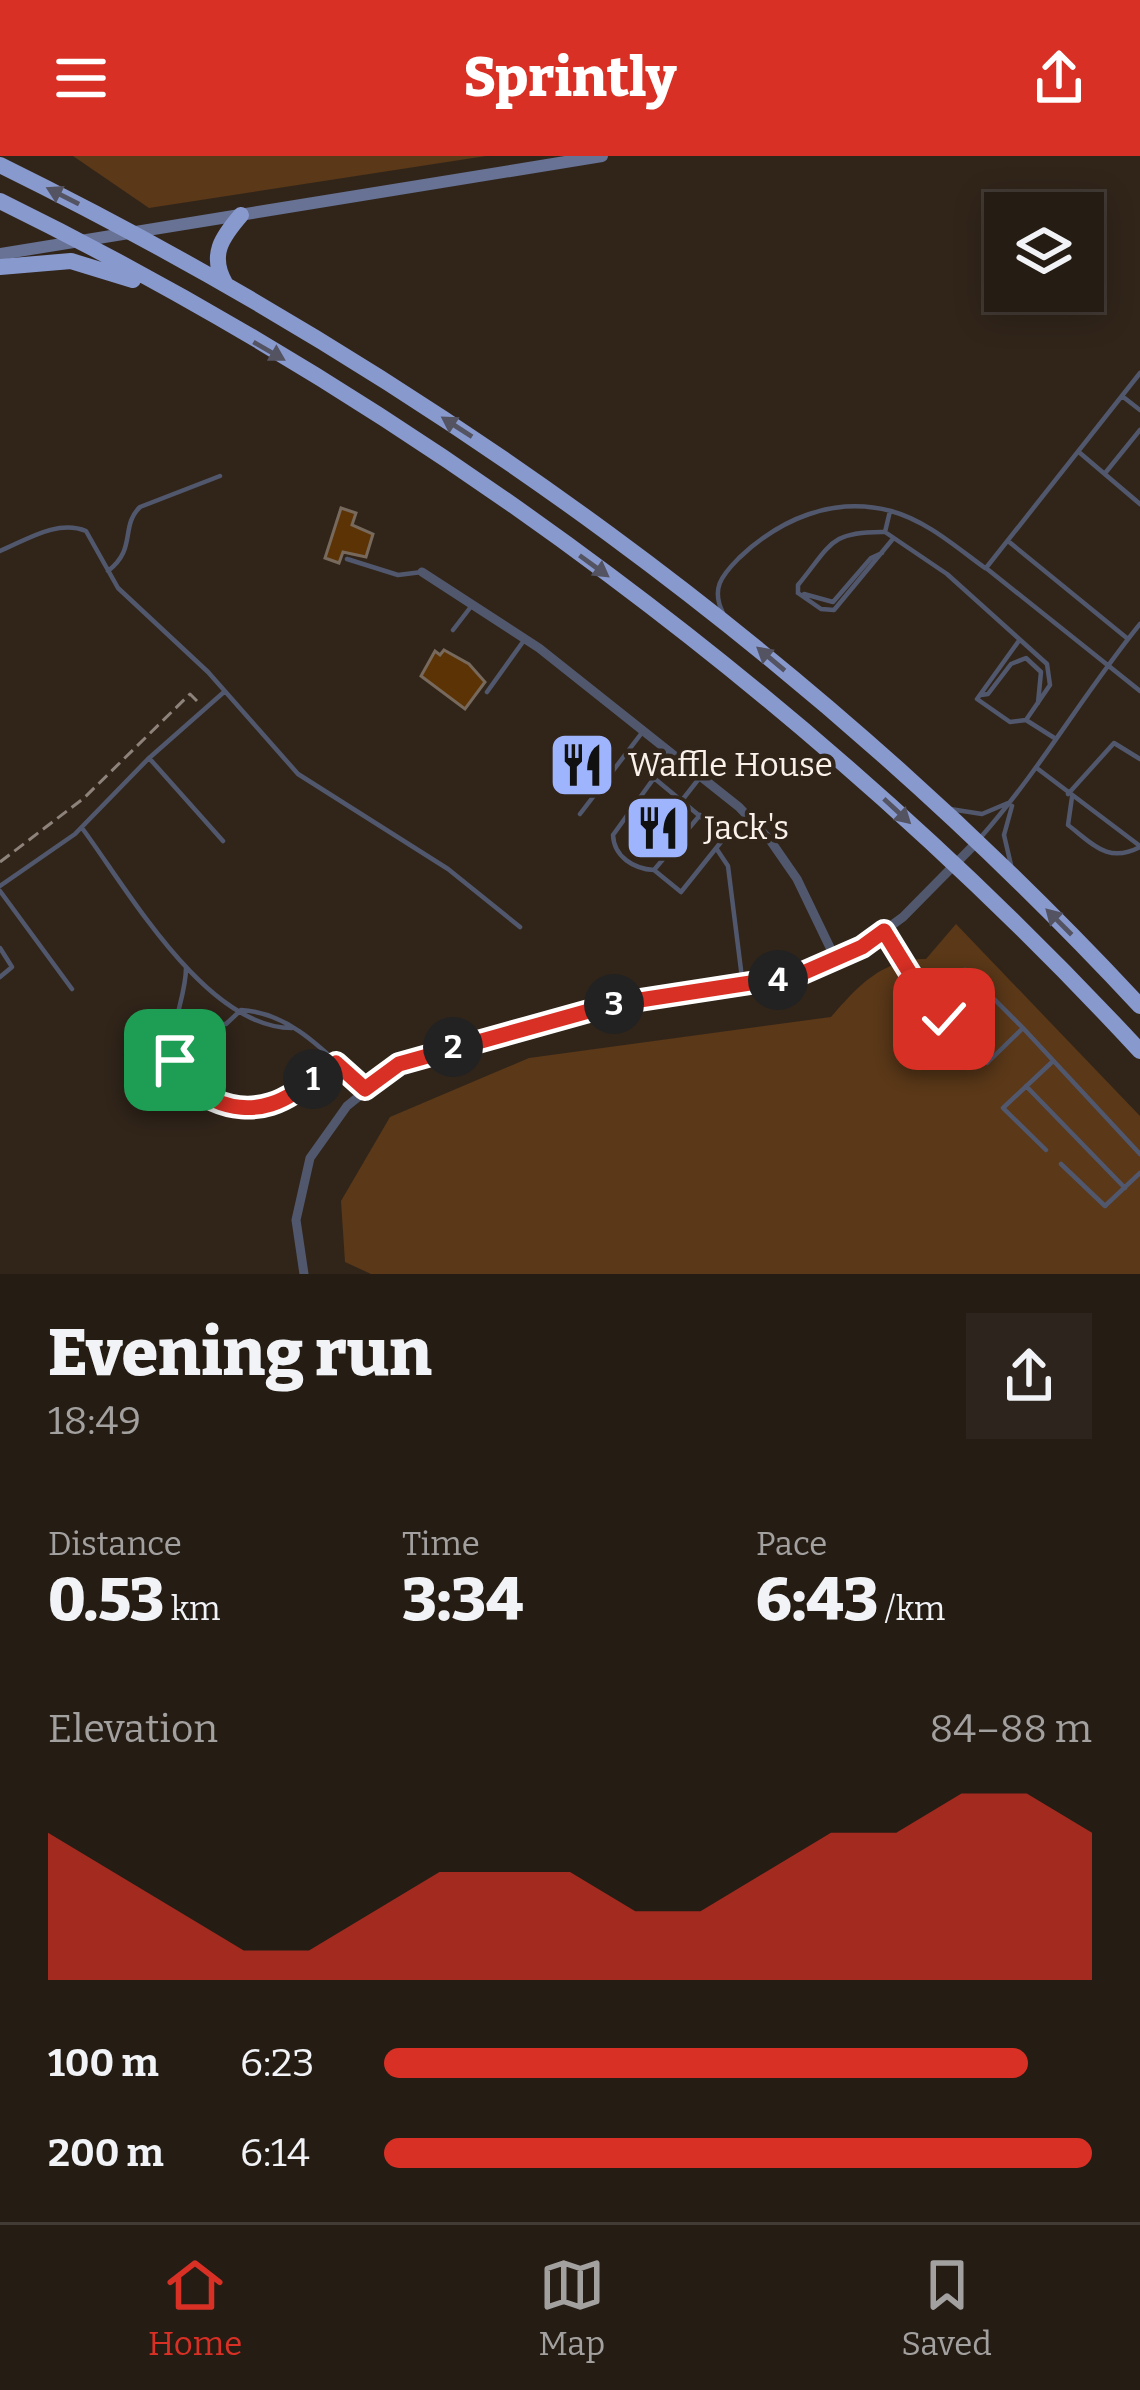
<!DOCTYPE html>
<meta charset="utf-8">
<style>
:root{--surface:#251c14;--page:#2d251d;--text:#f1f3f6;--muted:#a3a1a0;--line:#423a34;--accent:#d93025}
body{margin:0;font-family:Bitter,serif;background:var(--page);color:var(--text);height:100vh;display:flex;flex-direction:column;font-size:45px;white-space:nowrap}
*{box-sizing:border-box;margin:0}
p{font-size:39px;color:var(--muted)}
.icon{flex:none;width:66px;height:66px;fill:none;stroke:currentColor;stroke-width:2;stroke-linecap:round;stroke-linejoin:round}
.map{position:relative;height:1118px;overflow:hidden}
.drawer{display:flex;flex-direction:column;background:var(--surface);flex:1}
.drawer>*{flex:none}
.buttons{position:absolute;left:984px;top:36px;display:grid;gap:24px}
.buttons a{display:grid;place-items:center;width:120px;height:120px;border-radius:0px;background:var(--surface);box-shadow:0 6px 30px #0003,0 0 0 3px var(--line);font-size:60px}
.pin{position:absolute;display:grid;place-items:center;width:102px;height:102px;color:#fff;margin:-51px;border-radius:24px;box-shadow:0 6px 18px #0006}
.km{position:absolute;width:60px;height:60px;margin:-30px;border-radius:50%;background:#222;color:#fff;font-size:33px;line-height:60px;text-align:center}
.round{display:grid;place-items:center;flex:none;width:126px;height:126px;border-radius:0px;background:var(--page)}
.overview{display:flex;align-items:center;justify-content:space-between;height:204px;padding:0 48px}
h1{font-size:66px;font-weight:800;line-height:90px}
.metrics{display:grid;grid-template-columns:repeat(3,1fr);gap:18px;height:204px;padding:12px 48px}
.metrics div{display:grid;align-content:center}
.metrics b{font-size:60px;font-weight:800}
.metrics small{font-size:33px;font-weight:400}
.metrics p{font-size:33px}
.chart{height:336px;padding:24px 48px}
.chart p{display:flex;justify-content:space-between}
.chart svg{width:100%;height:216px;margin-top:12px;fill:var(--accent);opacity:.7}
ul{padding:0 48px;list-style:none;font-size:39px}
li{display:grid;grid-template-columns:192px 144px 1fr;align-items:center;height:90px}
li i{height:30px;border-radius:15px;background:var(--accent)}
header{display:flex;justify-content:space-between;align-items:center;height:156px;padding:0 48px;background:var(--accent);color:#fff;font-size:54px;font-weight:800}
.tab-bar{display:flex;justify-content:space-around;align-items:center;height:168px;border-top:3px solid var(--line);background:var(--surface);font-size:33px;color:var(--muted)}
.tab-bar a{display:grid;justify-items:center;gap:6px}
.tab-bar .active{color:var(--accent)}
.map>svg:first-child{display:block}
.green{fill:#5a3818}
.building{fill:#5c3304;stroke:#78695d;stroke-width:3}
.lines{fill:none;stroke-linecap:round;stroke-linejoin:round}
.path{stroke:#8e837a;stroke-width:3;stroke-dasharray:12 6;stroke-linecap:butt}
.lane{stroke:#51586d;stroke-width:4.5}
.street{stroke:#51586d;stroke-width:9}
.secondary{stroke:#677294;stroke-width:12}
.highway{stroke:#8899ce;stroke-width:16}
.oneway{fill:#545362}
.route-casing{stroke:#fff;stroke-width:24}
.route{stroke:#d93025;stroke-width:15}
.labels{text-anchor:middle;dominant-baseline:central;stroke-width:9;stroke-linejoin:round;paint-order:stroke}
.poi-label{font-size:33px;fill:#faf1ea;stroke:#31251a;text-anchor:start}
</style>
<header><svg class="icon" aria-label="menu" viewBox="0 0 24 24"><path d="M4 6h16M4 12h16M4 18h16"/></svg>Sprintly<svg class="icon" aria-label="share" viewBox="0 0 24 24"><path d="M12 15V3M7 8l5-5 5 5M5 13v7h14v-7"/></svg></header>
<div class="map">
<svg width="1140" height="1118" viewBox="0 0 1140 1118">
<rect width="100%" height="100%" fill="#31251a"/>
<path class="green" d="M73,0H486L149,52Z
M956,768L1140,960V1118H371L345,1106L341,1045L390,961L529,902L831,861C858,830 882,803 926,803Z"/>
<path class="building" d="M341,352L356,357L352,369L373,378L366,401L343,396L339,407L325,402Z
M444,494L469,508L485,526L465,553L421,520L435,495L440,499Z
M663,645L684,662L666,685L663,682L655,691L648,686L643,692L635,686Z"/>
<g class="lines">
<path class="path" d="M0,706L84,642L190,538L200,548"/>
<path class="lane" d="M1140,217L986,412L1140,535
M1122,240L1140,254
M1080,297L1140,348
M1106,316L1140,274
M885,376L947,418L1047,508L1050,529L1026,564
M1008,385L1128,483
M0,395C26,384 58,363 86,375L118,432L208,516L298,618L448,713L520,771
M347,403L398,419L422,416
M108,415C137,393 120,370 140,351L220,320
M798,437V429C831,389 829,375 885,376L890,355
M798,437L821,453L834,454L892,384
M804,438L833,446L871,402L882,397
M723,457C711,433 721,420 739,402C780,363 833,340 891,355C927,365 956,391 985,412
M453,474L473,448
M1018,486L977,543L1010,566L1026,564L1056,583
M487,536L525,483
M981,539L988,538L1011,508L1026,502L1041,516L1038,547
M149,602L223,685
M1038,613L1140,690
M1068,638L1114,587L1140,603
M1072,641L1068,669C1093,688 1108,708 1140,691
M683,643L701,620
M950,653L982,658L1008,647
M580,658L644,574
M82,672C128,734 206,872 292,872
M981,681C1040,614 1084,537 1140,468
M716,692L728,710L743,830
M1011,709L1004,679L1012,650
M654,714L681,736L725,681L654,622L613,679C614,701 634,713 654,714L700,659
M0,730L75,678L148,603L224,536
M0,735L72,833
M884,775L929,848L987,907L1023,872L1140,998
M0,792L12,811L0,821
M186,812C186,842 168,872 175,903C183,942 239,961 274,948C296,939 317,920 336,907
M929,848L965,814L1023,872
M176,867L226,868L241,854C293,857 328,899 365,933
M1026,930L1125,1032
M1046,994L1003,952L1051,907
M1061,1008L1105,1050L1140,1017"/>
<path class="street" d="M422,416L539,492L739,651L770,684L797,723L836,804
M304,1118L296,1064L310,1002L347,950L399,908L614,848L764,827L822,810L862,791L903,761L977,686"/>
<path class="secondary" d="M0,98L602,0"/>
<path class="highway" d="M0,9C427,219 816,502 1140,850
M0,45C422,252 821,551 1140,895
M0,111L71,105L133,124
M225,127C209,99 222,81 241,59"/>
</g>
<defs><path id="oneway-solid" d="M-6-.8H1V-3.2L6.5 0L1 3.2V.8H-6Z" transform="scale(3)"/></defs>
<g class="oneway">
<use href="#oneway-solid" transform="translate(63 40) rotate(-153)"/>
<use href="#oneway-solid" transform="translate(269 195) rotate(30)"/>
<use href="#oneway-solid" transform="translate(457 271) rotate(-147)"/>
<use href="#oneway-solid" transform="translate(594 410) rotate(36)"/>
<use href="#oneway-solid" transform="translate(771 503) rotate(-140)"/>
<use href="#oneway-solid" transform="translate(897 655) rotate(43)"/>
<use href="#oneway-solid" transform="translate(1059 766) rotate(-135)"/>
</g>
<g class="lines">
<g class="route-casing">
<path id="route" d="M175,904C188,940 233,960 271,948C294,941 316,920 336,907L365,933L399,908L614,848L796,820L862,791L884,775L929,848L944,863"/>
</g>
<use href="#route" class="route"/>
</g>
<defs>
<g id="restaurant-square" transform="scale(3.45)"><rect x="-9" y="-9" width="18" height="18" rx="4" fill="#9eb4fd" stroke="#31251a"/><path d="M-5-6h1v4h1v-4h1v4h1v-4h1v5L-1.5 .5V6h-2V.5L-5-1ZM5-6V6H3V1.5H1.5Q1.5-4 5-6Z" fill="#111"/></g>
</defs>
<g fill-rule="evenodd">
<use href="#restaurant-square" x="582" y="609"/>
<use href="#restaurant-square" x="658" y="672"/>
</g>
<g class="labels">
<g class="poi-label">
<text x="628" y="609">Waffle House</text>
<text x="704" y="672">Jack's</text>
</g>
</g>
</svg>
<div class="buttons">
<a><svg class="icon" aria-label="layers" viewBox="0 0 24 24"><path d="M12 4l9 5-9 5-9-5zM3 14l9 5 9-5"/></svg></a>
</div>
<div class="pin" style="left:175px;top:904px;background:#1e9e55"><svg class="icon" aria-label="arrive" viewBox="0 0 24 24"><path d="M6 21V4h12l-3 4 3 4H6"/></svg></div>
<div class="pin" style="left:944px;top:863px;background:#d93025"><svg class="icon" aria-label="check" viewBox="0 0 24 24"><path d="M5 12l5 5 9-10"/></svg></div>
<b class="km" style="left:313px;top:923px">1</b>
<b class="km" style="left:453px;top:891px">2</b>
<b class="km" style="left:614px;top:848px">3</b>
<b class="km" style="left:778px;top:824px">4</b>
</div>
<section class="drawer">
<div class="overview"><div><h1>Evening run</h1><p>18:49</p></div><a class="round"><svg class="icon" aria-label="share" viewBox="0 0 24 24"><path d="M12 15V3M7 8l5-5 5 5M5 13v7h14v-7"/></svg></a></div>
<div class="metrics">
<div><p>Distance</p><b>0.53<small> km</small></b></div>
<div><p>Time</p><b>3:34</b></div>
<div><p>Pace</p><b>6:43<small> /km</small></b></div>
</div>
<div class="chart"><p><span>Elevation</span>84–88 m</p>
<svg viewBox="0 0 160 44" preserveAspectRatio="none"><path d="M0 44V14L10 22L20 30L30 38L40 38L50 30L60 22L70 22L80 22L90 30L100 30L110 22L120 14L130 14L140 6L150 6L160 14V44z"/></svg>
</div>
<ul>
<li><b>100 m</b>6:23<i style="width:91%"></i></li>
<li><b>200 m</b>6:14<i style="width:100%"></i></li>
</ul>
</section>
<nav class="tab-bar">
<a class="active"><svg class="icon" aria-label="home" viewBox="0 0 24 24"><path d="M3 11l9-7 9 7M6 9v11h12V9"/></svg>Home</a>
<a><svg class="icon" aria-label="map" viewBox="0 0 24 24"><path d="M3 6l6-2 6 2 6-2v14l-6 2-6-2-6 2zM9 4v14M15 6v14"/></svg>Map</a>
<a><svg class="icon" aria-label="saved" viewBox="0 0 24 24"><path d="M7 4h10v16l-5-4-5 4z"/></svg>Saved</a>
</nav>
